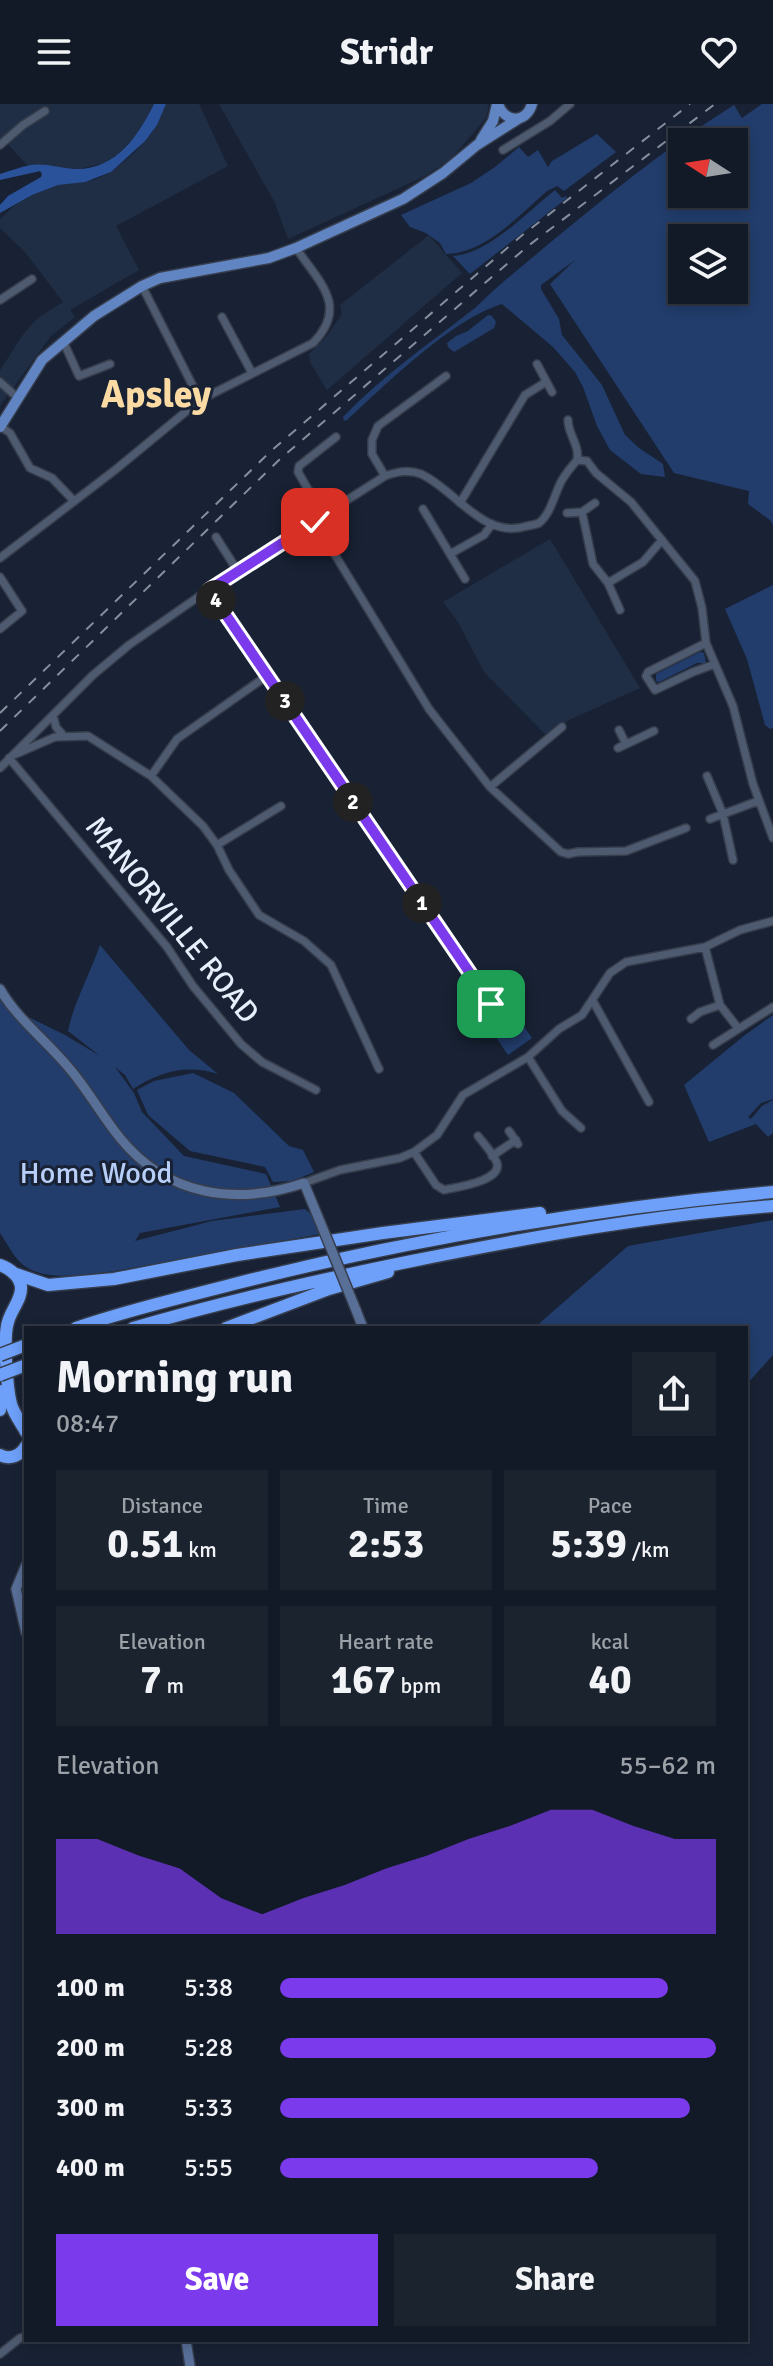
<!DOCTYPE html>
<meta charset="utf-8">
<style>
:root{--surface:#121a27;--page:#1b232f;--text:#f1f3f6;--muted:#9ca1a7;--line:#313844;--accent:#7c3aed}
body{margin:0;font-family:Signika,sans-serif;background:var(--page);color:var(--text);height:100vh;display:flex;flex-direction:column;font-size:30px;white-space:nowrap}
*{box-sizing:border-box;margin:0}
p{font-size:26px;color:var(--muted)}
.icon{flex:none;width:44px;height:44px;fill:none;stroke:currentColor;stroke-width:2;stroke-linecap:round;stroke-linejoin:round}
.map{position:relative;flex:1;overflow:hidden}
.details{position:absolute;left:24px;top:1222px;width:724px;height:1016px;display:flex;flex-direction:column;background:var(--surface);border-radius:0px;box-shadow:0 4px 12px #0003,0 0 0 2px var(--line)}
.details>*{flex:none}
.needle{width:52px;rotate:282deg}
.tools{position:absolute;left:668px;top:24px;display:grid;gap:16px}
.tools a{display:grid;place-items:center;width:80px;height:80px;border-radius:0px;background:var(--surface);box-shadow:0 4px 12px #0003,0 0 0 2px var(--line);font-size:40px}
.pin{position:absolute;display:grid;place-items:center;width:68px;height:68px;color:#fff;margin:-34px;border-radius:16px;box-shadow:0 4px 12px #0006}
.km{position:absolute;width:40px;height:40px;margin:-20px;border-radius:50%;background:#222;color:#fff;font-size:22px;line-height:40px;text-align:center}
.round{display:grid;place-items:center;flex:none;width:84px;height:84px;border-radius:0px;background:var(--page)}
.head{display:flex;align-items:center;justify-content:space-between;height:136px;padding:0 32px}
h1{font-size:44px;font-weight:700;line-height:60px}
.figures{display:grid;grid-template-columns:repeat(3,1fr);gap:12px;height:136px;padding:8px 32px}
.figures div{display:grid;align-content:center;border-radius:0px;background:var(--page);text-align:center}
.figures b{font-size:40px;font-weight:700}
.figures small{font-size:22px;font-weight:400}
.figures p{font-size:22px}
.chart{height:224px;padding:16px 32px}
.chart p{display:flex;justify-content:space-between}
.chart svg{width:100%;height:144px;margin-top:8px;fill:var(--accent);opacity:.7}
.primary-button{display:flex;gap:16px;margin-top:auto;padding:16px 32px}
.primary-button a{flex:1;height:92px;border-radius:0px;background:var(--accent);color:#fff;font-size:32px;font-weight:700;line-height:92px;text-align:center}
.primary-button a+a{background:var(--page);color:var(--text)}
ul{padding:0 32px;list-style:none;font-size:26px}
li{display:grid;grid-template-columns:128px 96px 1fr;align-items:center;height:60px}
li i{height:20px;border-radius:10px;background:var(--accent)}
header{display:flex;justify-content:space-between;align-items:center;height:104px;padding:0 32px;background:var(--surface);font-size:36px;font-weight:700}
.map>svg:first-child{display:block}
.built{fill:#202e45}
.green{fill:#223d6c;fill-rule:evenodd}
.water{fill:#2a529a}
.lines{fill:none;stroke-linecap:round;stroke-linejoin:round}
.street-casing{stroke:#363d4c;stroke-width:10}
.secondary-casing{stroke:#363d4c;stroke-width:12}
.primary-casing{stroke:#363d4c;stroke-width:13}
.highway-casing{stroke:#363d4c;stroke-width:15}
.street{stroke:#4e5a6f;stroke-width:7}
.secondary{stroke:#586f98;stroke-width:9}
.primary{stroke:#6184c2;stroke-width:10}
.highway{stroke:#6ea0f9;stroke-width:12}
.rail{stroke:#868f9e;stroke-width:2;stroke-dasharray:10 10;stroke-linecap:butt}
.secondary-bridge-casing{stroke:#363d4c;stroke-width:12;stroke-linecap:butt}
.highway-bridge-casing{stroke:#363d4c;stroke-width:15;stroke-linecap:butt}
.secondary-bridge{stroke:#586f98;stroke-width:9}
.highway-bridge{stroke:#6ea0f9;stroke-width:12}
.route-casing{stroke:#fff;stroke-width:16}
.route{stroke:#7c3aed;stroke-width:10}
.labels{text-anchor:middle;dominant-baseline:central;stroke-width:6;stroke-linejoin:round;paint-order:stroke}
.street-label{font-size:30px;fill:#e8effc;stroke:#182234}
.park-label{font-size:30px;fill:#b7cff8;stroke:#182234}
.district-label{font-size:38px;font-weight:bold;fill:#fbdba3;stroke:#182234}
</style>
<header><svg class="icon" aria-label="menu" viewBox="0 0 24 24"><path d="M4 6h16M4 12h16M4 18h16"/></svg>Stridr<svg class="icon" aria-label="heart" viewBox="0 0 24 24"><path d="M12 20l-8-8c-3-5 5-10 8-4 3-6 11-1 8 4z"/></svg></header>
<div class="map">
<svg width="773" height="2262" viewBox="0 0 773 2262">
<rect width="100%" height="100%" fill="#182234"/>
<path class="built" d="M0,0H154L139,28L118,50L105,59L79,65L34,60L28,62L7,39L0,45Z
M166,0H199L228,62L116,122L139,166L70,206L75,213L50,233L0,302V267L4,260L24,229L38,214L63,198L25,148L0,124V115L14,102L32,91L58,81L94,76L111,68L135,48L157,21Z
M219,0H489L486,14L451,55L425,72L288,135L275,99Z
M429,131L462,169L327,286L310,258L309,250L326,233L342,210L340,201Z
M550,435L640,584L571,615L546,631L484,568L458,518L443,498Z"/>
<path class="green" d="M762,0H773V422L771,417L748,400L749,387L674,369L550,180L575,156L541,181V185L559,215L562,231L602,281L625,331L639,344L663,360L665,373L641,370L610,346L597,322L583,283L575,268L553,243L502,200C452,215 385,281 346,317L344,316L343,313C383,271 430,239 475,204C484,196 492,187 502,179C576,117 651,53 734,1L742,14ZM682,38H734V90H682ZM682,134H734V186H682Z
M597,30L616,48L564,87L557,82L547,87C519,111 486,149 446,150L440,139L426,129L410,123L401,111L471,79L495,63L519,43L528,53L538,46L548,63L552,57Z
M555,86L562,94L566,92L567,94L470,170L453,152C489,150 528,107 555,86Z
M488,211L492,212L496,218L494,224L454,248L448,243L447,239L456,232L468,227Z
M773,481V624L770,625L765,621L747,555L725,505Z
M700,548L704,549L706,559H697L659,578L656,577V570Z
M100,841L189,946L218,970C188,960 160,967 133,985L125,971L115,963L134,989L142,1008L184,1052L266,1070L280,1103L140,1129L135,1137L212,1117L305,1105L312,1111L320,1130L115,1167C88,1170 44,1179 22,1160C13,1152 7,1139 0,1129V892L10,904L65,931L100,952L68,927C74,898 90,870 100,841Z
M509,901L532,934L508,951L486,918Z
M773,911V995L761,999L748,1013L751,1015L762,1002L773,996V1029L768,1033L756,1020L709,1038L684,981L745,931Z
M193,969L234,989L289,1042L303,1046L314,1068L292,1077L273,1078L265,1063L190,1047L148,1011L137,986L154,977Z
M773,1116V1251L746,1281V1224H534L628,1142Z"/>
<path class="water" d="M154,0H166L157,21L145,37L111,68L85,78L58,81L32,91L0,109V101L8,92L41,73L42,70L40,67L36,68L0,76V70C10,67 20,63 31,61C45,59 61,64 75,65C116,66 138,32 154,0Z"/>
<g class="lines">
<g class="street-casing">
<path id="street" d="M0,41L23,21L45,7
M503,46L550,17L570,0
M142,182L200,296
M0,196L32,175
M222,213L252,269
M63,237L79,272L110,260
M537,260L552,288
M0,278L18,294
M568,316C568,331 580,341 577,356
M0,322L10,329L30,364L52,374L74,397
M385,372L372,350V336L378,322L446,272
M460,399L525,291L546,278
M595,399L582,408L593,460L608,479L643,458L662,436
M423,405L465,475
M567,409L582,408
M324,413L298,368L299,362L336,333
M315,418L429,605L490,683L561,748L568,750L578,748L626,747L686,724
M216,433L237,466
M450,450L484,431L492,420
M0,454L115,366L200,296L313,239C349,202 319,178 296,144
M0,473L22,507L0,525
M608,479L620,506
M209,486L491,900
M706,539L648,568L646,572L655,586L693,568L715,560
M53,611L56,623L63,631
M619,626L626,640
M618,644L654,627
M16,650L55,633L88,632L151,672L203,722L217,741L229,766L259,811L304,837L331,861L379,965
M9,654L167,843L193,882L241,940L262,958L316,986
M0,664L93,571L129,541L237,466L385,372C397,368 408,365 421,370C456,386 483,436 527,422C531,421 535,421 539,419C551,410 555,388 562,376C566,369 572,362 577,356L587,357L596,369L631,398L695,477L702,504L706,539L733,602L753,680L773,734
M151,672L177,635L268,571
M707,672L723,710L733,756
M490,683L562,623
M710,715L758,697
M217,741L281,702
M705,843L720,901L738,924
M593,897L649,998
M691,915L700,908L720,901
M713,941L773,903
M528,953L562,1007L581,1024
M509,1027L518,1040
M414,1048L436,1081L444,1086C457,1083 502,1077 497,1059C493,1049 484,1040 478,1032
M492,1052L516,1036
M304,1079L340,1066L400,1054L414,1048L437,1031L463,991L528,953L559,925L582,911L610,869L626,858L705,843L740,826L773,817
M0,2250L20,2234L26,2232"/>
</g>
<g class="secondary-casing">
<path id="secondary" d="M0,885C17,915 47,937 69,964C88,986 102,1012 120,1034C167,1092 236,1102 304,1079L323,1125
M356,1206L363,1224
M26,1461L16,1485L26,1529
M186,2236L190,2262"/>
</g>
<g class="primary-casing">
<path id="primary" d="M498,0C505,19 526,20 532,0
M481,36L493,17L497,0
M0,323L42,256L94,212L142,182L160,174L269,154L296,144L403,95L443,69L477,41L518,15"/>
</g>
<g class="highway-casing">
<path id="highway" d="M0,1161C9,1164 20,1172 21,1183C22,1195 11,1206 8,1218C3,1233 7,1284 11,1300C14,1310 21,1319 26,1328
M13,1169L48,1181L114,1175L237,1151L383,1129L540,1109
M76,1224C127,1206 181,1194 234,1180C411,1135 591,1105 773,1088
M133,1224C225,1197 318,1176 412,1157C531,1133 651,1111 773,1102
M226,1224L329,1185L388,1168
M0,1287V1306
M0,1351C10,1356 20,1352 26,1342"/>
</g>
<use href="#street" class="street"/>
<use href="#secondary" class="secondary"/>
<use href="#primary" class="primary"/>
<use href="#highway" class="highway"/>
<path class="rail" d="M0,609L271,347L520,133L690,0
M0,627L279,356L528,142L715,0"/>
<g class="secondary-bridge-casing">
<path id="secondary-bridge" d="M323,1125L356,1206"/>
</g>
<g class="highway-bridge-casing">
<path id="highway-bridge" d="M0,1251L26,1241
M0,1271L26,1261"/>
</g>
<use href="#secondary-bridge" class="secondary-bridge"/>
<use href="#highway-bridge" class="highway-bridge"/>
</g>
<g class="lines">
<g class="route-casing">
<path id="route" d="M315,418L209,486L491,900"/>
</g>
<use href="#route" class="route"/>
</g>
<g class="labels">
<g class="street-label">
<text transform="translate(172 816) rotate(51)">MANORVILLE ROAD</text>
</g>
<g class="park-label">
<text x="96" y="1069">Home Wood</text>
</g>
<g class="district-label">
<text x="156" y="290">Apsley</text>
</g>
</g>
</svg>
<div class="tools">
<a><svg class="needle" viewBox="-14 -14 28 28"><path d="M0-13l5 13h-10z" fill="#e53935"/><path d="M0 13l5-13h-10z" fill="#9ca1a7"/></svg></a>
<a><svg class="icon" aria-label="layers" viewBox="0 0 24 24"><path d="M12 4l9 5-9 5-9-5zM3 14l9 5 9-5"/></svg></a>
</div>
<div class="pin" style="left:491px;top:900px;background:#1e9e55"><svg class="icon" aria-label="arrive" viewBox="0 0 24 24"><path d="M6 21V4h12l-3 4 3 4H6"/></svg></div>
<div class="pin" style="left:315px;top:418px;background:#d93025"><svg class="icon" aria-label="check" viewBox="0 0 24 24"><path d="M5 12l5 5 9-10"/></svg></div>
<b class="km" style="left:422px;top:799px">1</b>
<b class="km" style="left:353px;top:698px">2</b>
<b class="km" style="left:285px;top:597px">3</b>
<b class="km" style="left:216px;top:496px">4</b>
<section class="details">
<div class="head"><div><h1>Morning run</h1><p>08:47</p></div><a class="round"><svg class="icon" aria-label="share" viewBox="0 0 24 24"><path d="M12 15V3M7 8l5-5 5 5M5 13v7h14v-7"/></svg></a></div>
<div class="figures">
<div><p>Distance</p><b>0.51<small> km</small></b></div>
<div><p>Time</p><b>2:53</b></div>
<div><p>Pace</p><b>5:39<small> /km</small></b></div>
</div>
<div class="figures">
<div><p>Elevation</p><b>7<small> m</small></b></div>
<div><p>Heart rate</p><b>167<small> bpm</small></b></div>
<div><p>kcal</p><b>40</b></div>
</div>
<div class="chart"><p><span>Elevation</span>55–62 m</p>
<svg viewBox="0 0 160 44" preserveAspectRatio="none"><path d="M0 44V15L10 15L20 20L30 24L40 33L50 38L60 33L70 29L80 24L90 20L100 15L110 11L120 6L130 6L140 11L150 15L160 15V44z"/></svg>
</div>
<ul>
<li><b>100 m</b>5:38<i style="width:89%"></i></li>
<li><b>200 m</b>5:28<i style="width:100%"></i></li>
<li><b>300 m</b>5:33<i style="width:94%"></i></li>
<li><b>400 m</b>5:55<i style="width:73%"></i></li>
</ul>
<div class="primary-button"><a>Save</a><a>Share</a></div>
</section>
</div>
